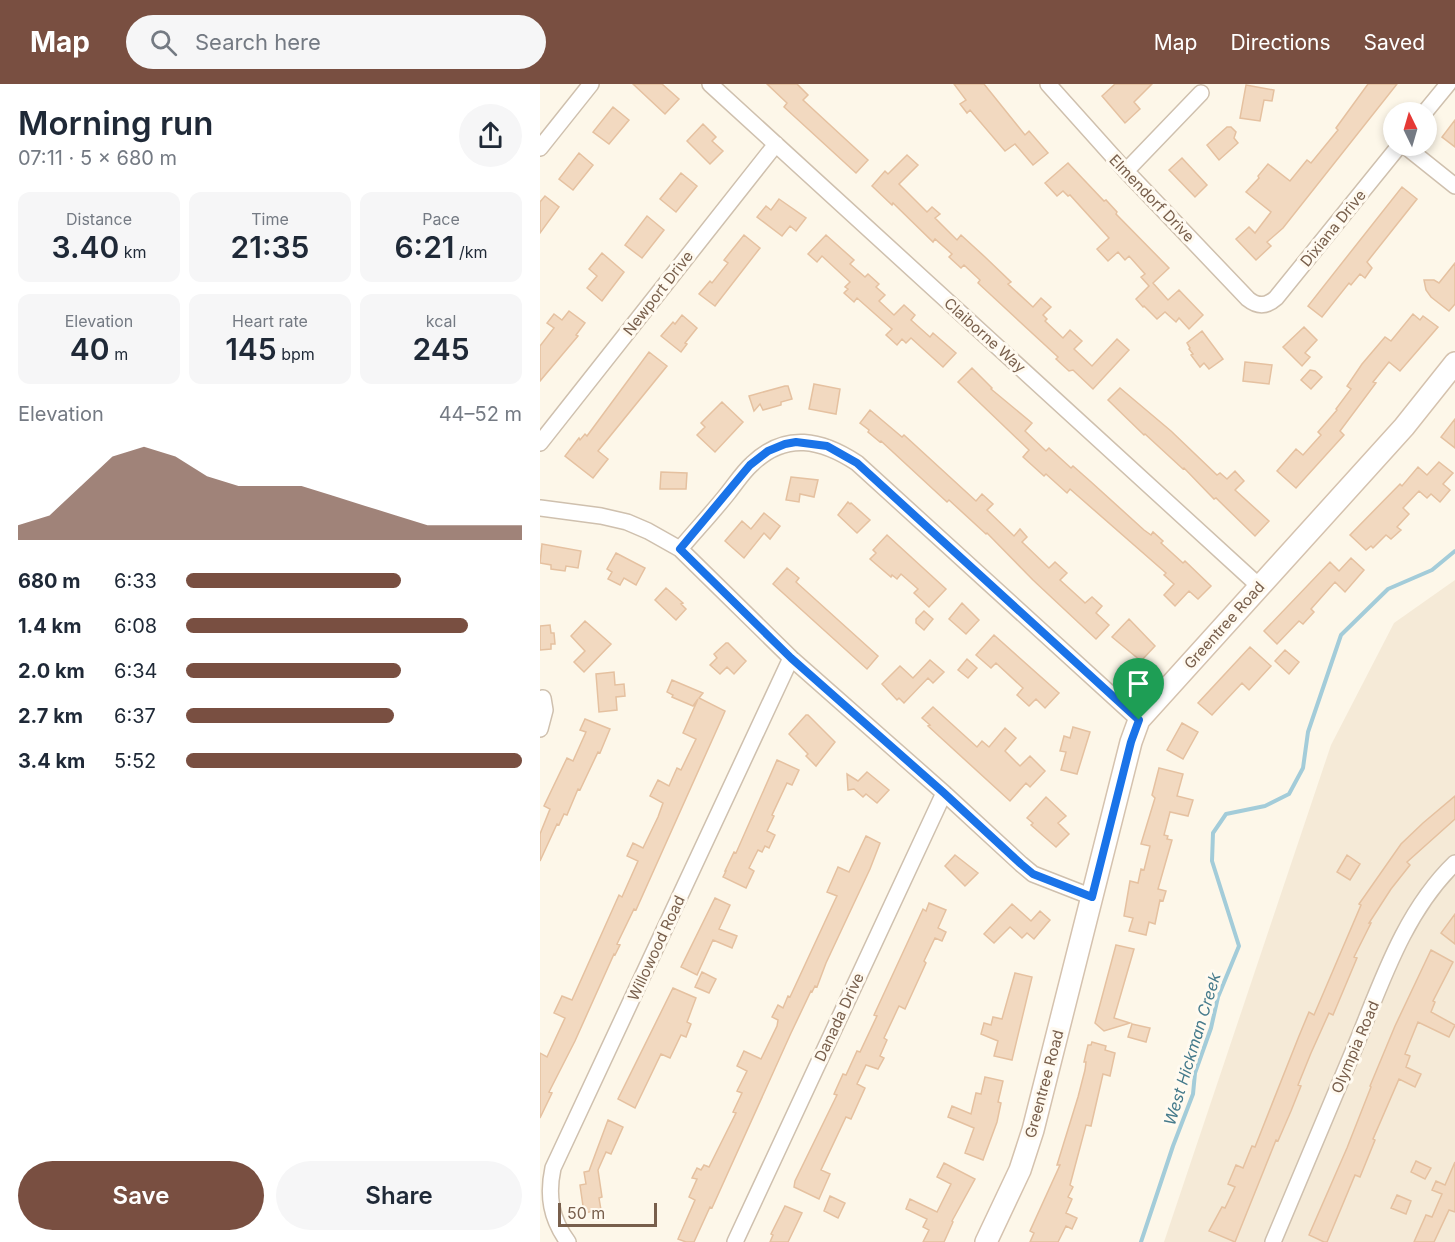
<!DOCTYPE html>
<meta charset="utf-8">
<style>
:root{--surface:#fff;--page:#f6f6f7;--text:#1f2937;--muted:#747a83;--accent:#794f41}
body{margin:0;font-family:Inter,sans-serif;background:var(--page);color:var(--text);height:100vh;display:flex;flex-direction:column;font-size:22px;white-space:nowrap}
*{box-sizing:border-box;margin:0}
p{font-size:20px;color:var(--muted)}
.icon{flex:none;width:33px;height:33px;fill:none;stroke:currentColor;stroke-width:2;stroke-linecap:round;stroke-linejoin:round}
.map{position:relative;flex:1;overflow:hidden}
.sheet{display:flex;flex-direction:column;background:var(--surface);width:540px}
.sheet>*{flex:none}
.needle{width:39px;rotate:355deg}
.buttons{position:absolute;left:843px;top:18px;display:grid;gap:12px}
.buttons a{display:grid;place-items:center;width:54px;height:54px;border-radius:50%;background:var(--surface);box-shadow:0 3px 9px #0003;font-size:30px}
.scale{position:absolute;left:18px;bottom:15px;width:99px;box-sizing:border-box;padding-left:6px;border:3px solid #785f4c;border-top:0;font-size:16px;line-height:21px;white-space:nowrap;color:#785f4c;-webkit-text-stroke:4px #fffaf0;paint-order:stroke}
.pin{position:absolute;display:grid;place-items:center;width:51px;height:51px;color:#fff;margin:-62px -26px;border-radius:50% 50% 50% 0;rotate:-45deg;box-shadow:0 0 6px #0007}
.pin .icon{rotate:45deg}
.round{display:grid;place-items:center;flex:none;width:63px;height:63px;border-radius:32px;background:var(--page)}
.head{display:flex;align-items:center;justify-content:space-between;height:102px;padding:0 18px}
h1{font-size:33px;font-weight:600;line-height:45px}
.stats{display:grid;grid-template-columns:repeat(3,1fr);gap:9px;height:102px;padding:6px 18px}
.stats div{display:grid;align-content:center;border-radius:12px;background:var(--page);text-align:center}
.stats b{font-size:30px;font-weight:600}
.stats small{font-size:16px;font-weight:400}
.stats p{font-size:16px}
.chart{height:168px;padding:12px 18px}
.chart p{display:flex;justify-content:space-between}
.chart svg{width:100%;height:108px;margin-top:6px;fill:var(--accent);opacity:.7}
.button{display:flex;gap:12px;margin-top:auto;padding:12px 18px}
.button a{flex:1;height:69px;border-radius:36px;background:var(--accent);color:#fff;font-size:24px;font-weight:600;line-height:69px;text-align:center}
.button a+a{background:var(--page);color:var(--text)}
ul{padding:0 18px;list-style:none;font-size:20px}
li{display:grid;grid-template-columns:96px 72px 1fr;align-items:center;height:45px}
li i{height:15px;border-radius:8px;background:var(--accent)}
header{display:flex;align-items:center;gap:36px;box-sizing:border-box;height:84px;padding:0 30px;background:var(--accent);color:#fff}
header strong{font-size:28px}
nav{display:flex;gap:33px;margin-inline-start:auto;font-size:21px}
.search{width:420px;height:54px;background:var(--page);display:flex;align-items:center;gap:15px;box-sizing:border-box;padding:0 21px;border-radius:33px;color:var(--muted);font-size:22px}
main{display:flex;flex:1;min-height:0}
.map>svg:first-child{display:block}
.residential{fill:#f5ead7}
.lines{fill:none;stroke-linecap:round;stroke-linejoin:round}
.stream{stroke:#a3ccd9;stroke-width:4}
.building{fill:#f2d9c0;stroke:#e5c1a0;stroke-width:1.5}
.street-casing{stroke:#cfc0ae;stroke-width:18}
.secondary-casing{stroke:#d5c2ae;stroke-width:24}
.street{stroke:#fff;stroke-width:15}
.secondary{stroke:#fff;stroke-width:21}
.route-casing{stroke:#fff;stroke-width:12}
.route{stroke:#1a73e8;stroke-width:8}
.labels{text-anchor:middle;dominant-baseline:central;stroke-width:6;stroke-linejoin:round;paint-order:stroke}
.street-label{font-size:15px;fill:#785f4c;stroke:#fffaf0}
.water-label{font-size:16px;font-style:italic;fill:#457a8b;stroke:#fffaf0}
</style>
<header>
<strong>Map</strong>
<div class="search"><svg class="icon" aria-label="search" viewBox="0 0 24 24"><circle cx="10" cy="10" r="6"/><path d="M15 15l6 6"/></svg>Search here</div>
<nav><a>Map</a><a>Directions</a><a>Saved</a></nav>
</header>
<main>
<section class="sheet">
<div class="head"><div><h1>Morning run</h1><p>07:11 · 5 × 680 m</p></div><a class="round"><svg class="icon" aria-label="share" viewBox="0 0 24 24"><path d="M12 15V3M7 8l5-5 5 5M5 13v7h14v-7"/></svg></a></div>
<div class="stats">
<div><p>Distance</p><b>3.40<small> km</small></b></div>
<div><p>Time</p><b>21:35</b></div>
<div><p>Pace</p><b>6:21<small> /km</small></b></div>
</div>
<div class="stats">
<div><p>Elevation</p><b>40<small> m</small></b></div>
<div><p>Heart rate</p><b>145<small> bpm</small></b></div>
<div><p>kcal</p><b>245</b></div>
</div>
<div class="chart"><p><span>Elevation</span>44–52 m</p>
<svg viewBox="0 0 160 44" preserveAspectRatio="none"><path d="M0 44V38L10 34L20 22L30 10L40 6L50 10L60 18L70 22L80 22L90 22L100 26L110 30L120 34L130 38L140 38L150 38L160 38V44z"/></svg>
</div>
<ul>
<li><b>680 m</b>6:33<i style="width:64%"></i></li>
<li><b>1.4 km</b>6:08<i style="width:84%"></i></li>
<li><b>2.0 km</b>6:34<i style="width:64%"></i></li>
<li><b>2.7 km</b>6:37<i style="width:62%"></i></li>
<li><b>3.4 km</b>5:52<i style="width:100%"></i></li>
</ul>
<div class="button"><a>Save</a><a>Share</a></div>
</section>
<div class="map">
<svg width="915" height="1158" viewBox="0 0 915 1158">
<rect width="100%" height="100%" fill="#fdf7e9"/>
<path class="residential" d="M915,496V1158H624L791,661L854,539Z"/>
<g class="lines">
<path class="stream" d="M601,1158L633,1062L653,1010L655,989L671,944L678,913L699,862L672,777L673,749L686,730L725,722L749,710L763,684L768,648L801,551L848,505L892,486L915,467"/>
</g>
<path class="building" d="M93,0H122L139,15L125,30Z
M227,0H257L268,11L263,16L328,76L316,89L244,23L247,19Z
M414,0H444L485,51L489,47L508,69L493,81L475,60L465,67L430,26L427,29L420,20L426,16Z
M575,0H612L594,18L600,25L585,39L562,12Z
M828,0H857L743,144L727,158L731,162L716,176L696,155L709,143L715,149L731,128L706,108L719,94L718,92L728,80L750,97L767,76L771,79L798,46L796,44Z
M706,1L734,6L732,17L724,16L720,37L700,34Z
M73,23L89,36L69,60L53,48Z
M915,36V63L902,53Z
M163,40L176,53L172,57L183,67L170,80L147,57Z
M687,43H691L696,48L694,54L698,59L679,76L667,61Z
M39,69L53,81L33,106L19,95Z
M367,71L378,81L359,100L387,128L392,123L400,130L395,134L417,156L421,151L445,173L471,198L468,200L493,223L501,214L511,223L503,231L507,235L505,237L523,254L530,246L542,257L534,265L552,282L577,255L589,266L553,305L533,286L529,287L516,275L518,273L438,199L440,196L424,181L421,184L409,173L412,170L395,155L393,158L353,119L352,121L332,102L345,87L348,90Z
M642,74L667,101L655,113L629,86Z
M528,79L564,117L566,116L577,128L576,130L629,184L613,199L628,216L639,206L663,231L649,245L639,234L636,238L625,228L617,235L604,222L603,223L596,215L609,202L601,193L605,190L589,172L585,176L578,168L568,177L557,165L569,154L530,111L528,112L523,107L517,112L505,99Z
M141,89L157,102L136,128L120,115Z
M862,103L877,115L827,178L832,184L825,194L820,190L811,201L809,199L782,233L768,222Z
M5,112L19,123L0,149V118Z
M239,115L266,134L256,147L250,142L242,152L217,133L226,122L231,126Z
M107,132L124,146L102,174L85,161Z
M204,151L220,164L175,222L159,210L170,197L172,199L188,179L184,176Z
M286,151L314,176L310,180L325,193L328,190L339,200L336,203L345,211L339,217L354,231L364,221L375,231L371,236L390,253L393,249L416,269L403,283L371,254L366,259L362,255L357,261L346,251L352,245L317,214L314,218L304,209L308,205L305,203L310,198L282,172L277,178L268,170Z
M62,169L84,188L62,217L47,204L57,192L49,185Z
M915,179V220L909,227L891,213L886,206L884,196H894L899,199Z
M29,227L45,239L36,251L38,252L0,297V262L14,244L7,239L14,230L22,236Z
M873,230L880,236L883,232L898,243L860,287L849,278L833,298L836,299L800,347L804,351L756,404L737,387L756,365L763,371L781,351L778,348L797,326L796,325L811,305L807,302L822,280L845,253L851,257Z
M142,231L157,244L145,259L147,260L141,268L121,252L133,238L135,240Z
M764,243L777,256L765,269L770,273L762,282L743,263Z
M662,247L683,275L669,285L664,279L660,283L651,271L653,270L649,265L650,264L647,259Z
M109,268L127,282L58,367L68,375L53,394L25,372L39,354L40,356L45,350L47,352Z
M705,278L732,281L729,300L703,297Z
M432,284L452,304L451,305L492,339L485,347L506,367L509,364L531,384L533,382L550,397L604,446L611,451L613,448L623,457L621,459L643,479L645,477L671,502L658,515L649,507L635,522L624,511L634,500L624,491L626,489L530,405L527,409L506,390L504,392L483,373L489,366L418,298Z
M770,286L775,287L782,293L771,305L761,296Z
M274,300L300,305L296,330L269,325Z
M245,302H248L252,315L241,318V321L223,326L220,320L214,327L209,312Z
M580,304L631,347L677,391L680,389L687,395L695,387L704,397L695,406L729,437L715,452L676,414L674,415L644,384L643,385L605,350L604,351L568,316Z
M182,318L203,338L175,368L157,351L165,343L161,339Z
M330,326L362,353L364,351L436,417L442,410L453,420L447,426L474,452L480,445L487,453L482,458L509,484L515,478L527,489L520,496L543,517L545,519L552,513L562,522L556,529L569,541L556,555L493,496L447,449L446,450L409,416L407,418L341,357L340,358L328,348L329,346L320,339Z
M915,335V364L901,353Z
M899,378L913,389L903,400L910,406L900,418L891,410L887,414L879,407L863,424L869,430L857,443L861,446L851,455L846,451L833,464L831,462L826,466L810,451L860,400L862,402L878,383L887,391Z
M121,388L147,389L146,405H120Z
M251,393L278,396L274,413L260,410L259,418L246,416Z
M308,418L310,420L311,419L330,436L317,449L298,431Z
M224,429L240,442L230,455L224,449L204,474L185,457L202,437L211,445Z
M347,451L406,505L389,523L374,509L378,505L361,490L357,495L352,491L351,493L330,475L336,469L333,466Z
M2,460L41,467L38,484L26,482L25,487L11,485V481L0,479Z
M76,469L105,484L96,501L84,494L80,501L68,495L72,488L67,485Z
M811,474L824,486L805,508L795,498L771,525L774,528L763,540L759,537L737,560L724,547L790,478L799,487Z
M247,484L259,494L256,498L338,572L327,585L233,500Z
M126,504L143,519L141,520L146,525L136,536L115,516Z
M422,519L439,536L426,550L409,535Z
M384,527L393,535L384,546L376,539V535Z
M589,535L615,562L601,577L572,553Z
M45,537L71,560L44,588L34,578L45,567L31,552Z
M10,541L11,549H14L15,560H11V565L0,566V542Z
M454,551L519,609L505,624L496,615L489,622L477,611L483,604L456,579L451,584L436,571Z
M186,559H188L206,577L194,590L187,583L180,590L170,581L177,574L174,570Z
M710,563L731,582L709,606L702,599L672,631L658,619Z
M745,566L759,578L749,590L735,577Z
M427,575L437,584L428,594L418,586Z
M390,576L404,588L393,599L388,594L364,619L359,614L357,616L342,600L360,582L373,594Z
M74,588L75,601L84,600L85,612L76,613L77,626L59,628L56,590Z
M132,596L163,609L159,614L185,627L182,634L96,826L94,825L77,860L80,861L75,871L74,870L35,957L9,1008L12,1009L0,1034V969L7,973L25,934L14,929L22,912L32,916L79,811L82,813L98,777L87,772L93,759L103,764L118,733L123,719L110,712L118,696L129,702L137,684L141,686L156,655L143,649L158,615L153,622L132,613L133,611L127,608Z
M393,623L437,663L442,657L449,663L465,644L476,654L465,667L480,682L490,672L505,687L490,703L486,699L470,717L388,642L390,641L382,634Z
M266,631H268L295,658L276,682L266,672L268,670L249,650Z
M45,635L70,645L60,669L58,668L40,706L38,705L27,731L24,730L19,741L17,740L0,777V750L10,725L4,722L27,674L33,677L46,648L40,646Z
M642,639L658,648L643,675L627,666Z
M533,643L550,648L537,690L521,686L526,668L520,667L524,652L530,654Z
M237,676L259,686L252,701L247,699L232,731L234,732L227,747L235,751L229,764L225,762L222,768L218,766L209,784L214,787L206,804L183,793L186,787H185L194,768L196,769Z
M619,684L643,690L637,712L653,716L648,732L630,728L624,751L628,752L627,755L632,756L618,805L626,807L623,817L620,816L615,840L609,838L606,851L589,847L593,834L584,832L590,797L598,799L601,785L604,786L610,762L601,760L615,714L612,711Z
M327,688L349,706L337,719L326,710L323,713L314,705L308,706L307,690L318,697Z
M915,712V735L867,778L870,781L851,805L829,839H831L814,873L817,874L793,931L789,929L771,969L758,1001L761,1002L751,1027L738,1057L736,1056L695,1158L669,1147L682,1123L685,1124L695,1103L688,1100L696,1081L703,1084L712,1062L715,1063L759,952L769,928L774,931L821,821L819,820L861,760L883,739Z
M506,713L526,732L518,739L529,750L516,763L491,741L493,739L487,734Z
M326,752L340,759L330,785L286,879L277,903L275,902L272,908L271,907L251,949L172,1124L170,1123L154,1158H146L138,1155L155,1116L149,1113L157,1095L152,1094L157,1084L161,1086L164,1081L169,1083L196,1029L193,1028L202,1009L197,1007L207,987L197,982L204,967L221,975L237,942L238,936L232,933L238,921L243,924L248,912L250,913L295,816L297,812L287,808L298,783L309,788Z
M415,771L438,789L425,802L405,782Z
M807,771L820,780L810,796L797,788Z
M175,814L190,821L179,845L197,852L192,864L173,856L157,891L141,883Z
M389,819L406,826L398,844L406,848L402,857L395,854L384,877L386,879L365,925L359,922L344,954L347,956L340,972L344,974L338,985L326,981L317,1000L325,1004L311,1035L306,1033L281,1086L290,1090L279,1115L254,1103L255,1097L297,1011L294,1010L303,990L306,991L317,967L320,968L337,932L334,931L383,825L386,827Z
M472,820L491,837L500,827L510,836L494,855L487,849L482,854L470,843L454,859L444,850Z
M915,830V860L901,849Z
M576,861L594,865L574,934L590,939L564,947L555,939Z
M891,866L913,878L893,917L895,918L891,928L915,941L909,953L878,938L865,970L870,972L866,983L881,990L875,1003L859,995L833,1055L835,1056L820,1093L815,1091L787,1158H784L769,1151L807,1064L831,1003L830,1002L855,942Z
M162,888L176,895L169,909L155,903Z
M475,889L492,893L472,976L454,972L458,957L441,950L444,939L451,941L453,933L462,935Z
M133,904L156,914L147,938L151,940L146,953L141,951L130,974L121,970L95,1024L78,1015Z
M592,940L610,944L606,958L588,953Z
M552,958L566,962L565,966L575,969L570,992L563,990L551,1042L546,1041L530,1101L533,1103L528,1113L532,1115L526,1129L537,1134L532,1145L526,1142L518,1158H490L494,1149L490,1147L520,1081H517L538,1013L545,986L546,978H544L548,961H551Z
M445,993L463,997L458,1018L461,1019L457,1038L443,1076L425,1069L434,1044L408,1033L412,1022L431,1030L436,1009L441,1010Z
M68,1036L83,1043L71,1070L66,1068L58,1086L62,1113L59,1114L61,1126L44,1129L40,1101L46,1100L44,1088L49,1087Z
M876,1077L891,1084L885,1095L871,1088Z
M915,1078V1128L909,1126L894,1158H874L886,1131L892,1133L902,1110L892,1106L896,1097L905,1101Z
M404,1079L435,1095L412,1137L413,1138L404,1158H383L389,1146L383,1143L387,1135L366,1125L370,1115L397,1128L411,1100L397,1093Z
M857,1111L871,1117L866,1130L851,1124Z
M290,1112L305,1119L298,1134L284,1127Z
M245,1122L262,1129L248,1158H230L233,1151L231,1150Z"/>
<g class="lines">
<g class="street-casing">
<path id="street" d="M170,0L719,502
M508,0L586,87L708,215C718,223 727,222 736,214L859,62
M885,28L908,0
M865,62L915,102
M0,64L51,0
M586,87L661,9
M0,359L236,60
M0,424L61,432L87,438L108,447L140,465L251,574L404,709L481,780L493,790L552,813
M140,465C156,446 173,428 188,409C196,399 203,388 212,380C246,347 282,356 317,379L599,636
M0,645L5,626L3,614
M28,1158C11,1135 7,1112 13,1084L251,574
M195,1158L404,709
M733,1158C760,1093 787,1028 815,963C841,900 864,828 915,779"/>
</g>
<g class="secondary-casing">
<path id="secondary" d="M446,1158L480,1086L493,1046L591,658L599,636L864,343L915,279"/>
</g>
<use href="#street" class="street"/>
<use href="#secondary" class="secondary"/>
</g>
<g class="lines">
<g class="route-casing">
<path id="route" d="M256,358L287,362L317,379L599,636L591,658L552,813L493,790L481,780L404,709L251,574L140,465L210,381L228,367L245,360Z"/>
</g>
<use href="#route" class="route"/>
</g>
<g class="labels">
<g class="street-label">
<text transform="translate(612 114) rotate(46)">Elmendorf Drive</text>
<text transform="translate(793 144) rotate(-51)">Dixiana Drive</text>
<text transform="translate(118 209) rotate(-52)">Newport Drive</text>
<text transform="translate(445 251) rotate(42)">Claiborne Way</text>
<text transform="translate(684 541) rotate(-48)">Greentree Road</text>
<text transform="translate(116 864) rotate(-65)">Willowood Road</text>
<text transform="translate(299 933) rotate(-65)">Danada Drive</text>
<text transform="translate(815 963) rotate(-67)">Olympia Road</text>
<text transform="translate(504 1000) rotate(-75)">Greentree Road</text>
</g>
<g class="water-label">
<text transform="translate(652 965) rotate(-73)">West Hickman Creek</text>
</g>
</g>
</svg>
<div class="buttons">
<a><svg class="needle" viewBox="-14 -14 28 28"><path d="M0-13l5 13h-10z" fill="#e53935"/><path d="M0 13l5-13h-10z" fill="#747a83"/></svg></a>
</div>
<div class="scale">50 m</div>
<div class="pin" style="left:599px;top:636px;background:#1e9e55"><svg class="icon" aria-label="arrive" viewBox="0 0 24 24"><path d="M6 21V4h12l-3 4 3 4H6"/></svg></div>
</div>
</main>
